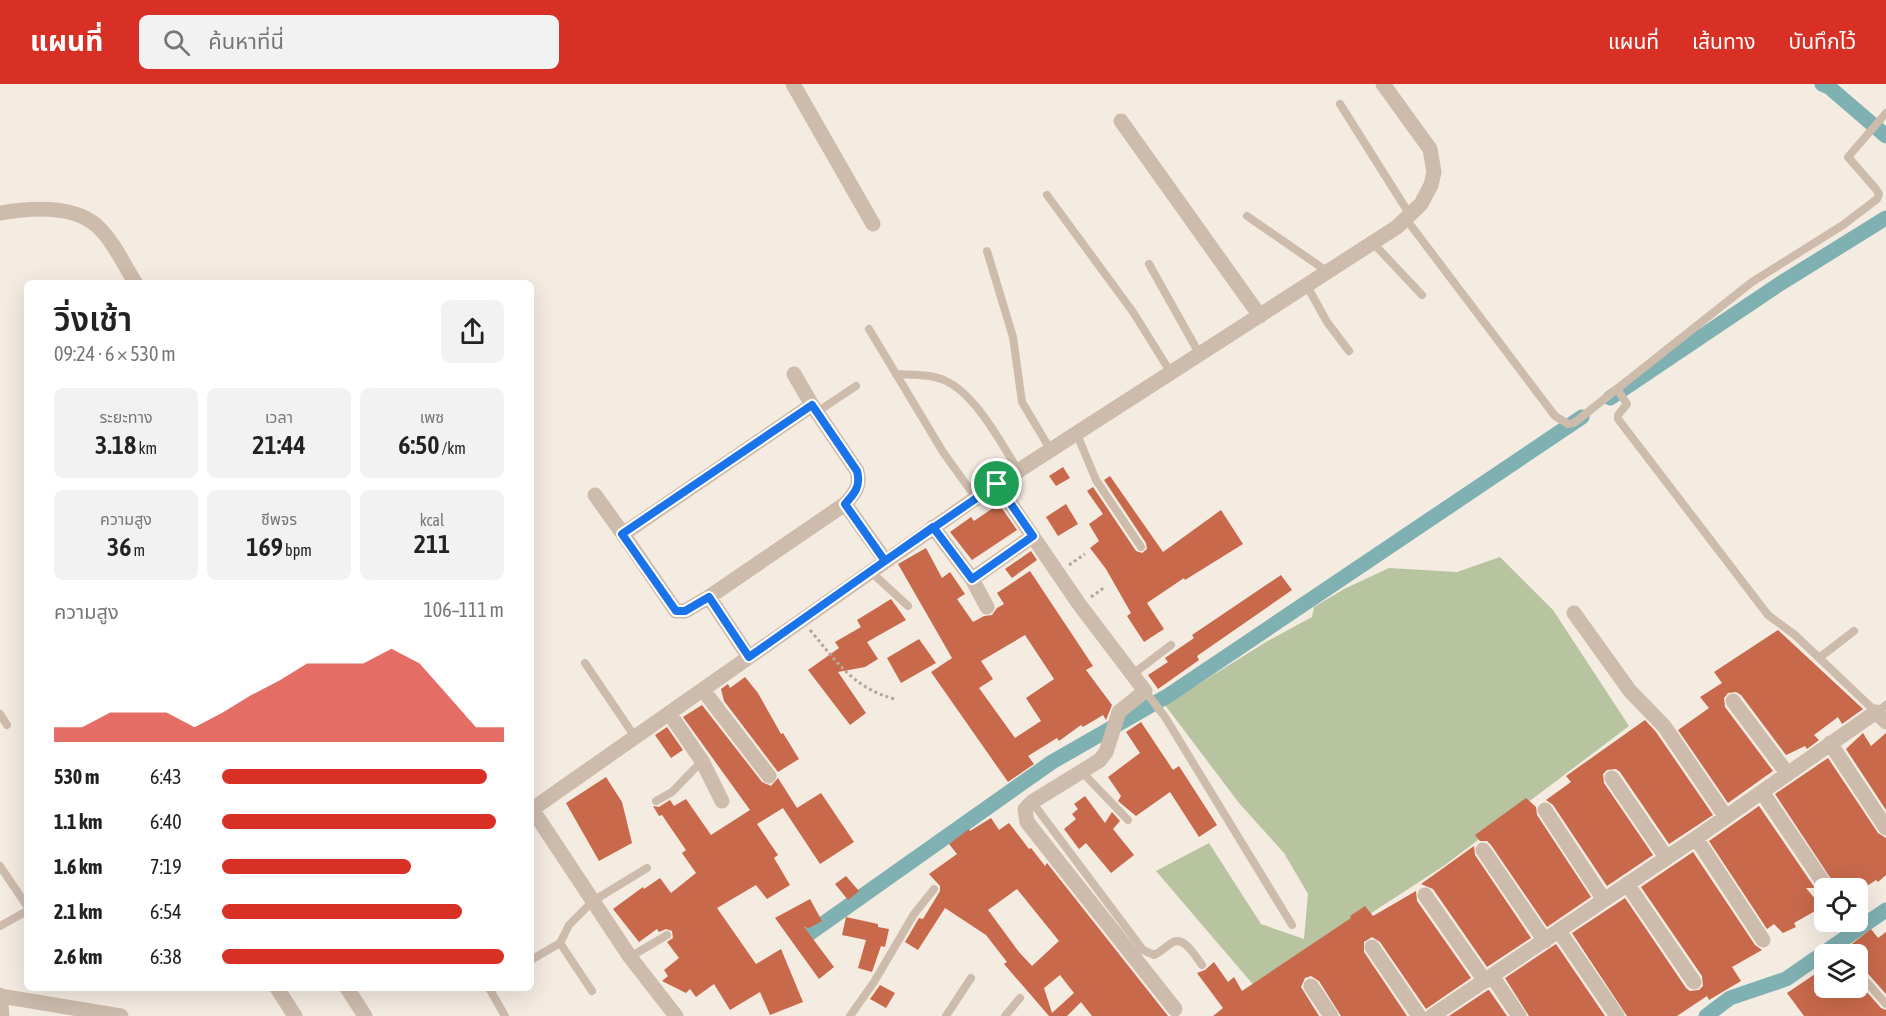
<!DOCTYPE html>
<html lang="th">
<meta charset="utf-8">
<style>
:root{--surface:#fff;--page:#f2f2f2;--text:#222;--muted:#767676;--accent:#d93025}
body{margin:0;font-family:"Asap Condensed","Noto Sans Thai",sans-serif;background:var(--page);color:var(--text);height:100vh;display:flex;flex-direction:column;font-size:22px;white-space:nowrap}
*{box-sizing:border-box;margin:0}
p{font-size:20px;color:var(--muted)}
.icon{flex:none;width:33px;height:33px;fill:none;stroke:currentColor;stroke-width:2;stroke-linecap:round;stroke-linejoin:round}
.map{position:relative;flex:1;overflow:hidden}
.panel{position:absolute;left:24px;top:196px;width:510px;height:711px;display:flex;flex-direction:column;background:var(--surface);border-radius:9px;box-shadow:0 6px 24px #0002}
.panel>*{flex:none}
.fabs{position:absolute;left:1814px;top:794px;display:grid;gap:12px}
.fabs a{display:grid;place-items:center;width:54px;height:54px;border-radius:9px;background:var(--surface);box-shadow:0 6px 24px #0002;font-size:30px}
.pin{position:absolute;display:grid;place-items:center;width:51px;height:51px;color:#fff;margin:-26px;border:3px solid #fff;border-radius:50%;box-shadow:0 2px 6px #0007}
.round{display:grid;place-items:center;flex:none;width:63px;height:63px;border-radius:9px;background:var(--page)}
.head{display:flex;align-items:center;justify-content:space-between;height:102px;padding:0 30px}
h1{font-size:33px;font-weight:600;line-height:45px}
.figures{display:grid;grid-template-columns:repeat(3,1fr);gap:9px;height:102px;padding:6px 30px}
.figures div{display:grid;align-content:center;border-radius:9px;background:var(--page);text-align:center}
.figures b{font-size:26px;font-weight:600}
.figures small{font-size:16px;font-weight:400}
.figures p{font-size:16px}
.chart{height:168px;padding:12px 30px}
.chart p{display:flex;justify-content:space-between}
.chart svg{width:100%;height:108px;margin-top:6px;fill:var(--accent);opacity:.7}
ul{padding:0 30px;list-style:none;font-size:20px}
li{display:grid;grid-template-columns:96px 72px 1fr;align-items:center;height:45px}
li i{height:15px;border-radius:8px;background:var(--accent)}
header{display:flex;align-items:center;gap:36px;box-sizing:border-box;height:84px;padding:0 30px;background:var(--accent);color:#fff}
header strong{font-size:28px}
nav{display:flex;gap:33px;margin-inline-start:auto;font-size:21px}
.search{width:420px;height:54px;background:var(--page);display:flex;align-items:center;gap:15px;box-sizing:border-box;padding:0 21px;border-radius:9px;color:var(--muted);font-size:22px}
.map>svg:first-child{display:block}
.green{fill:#b8c4a0}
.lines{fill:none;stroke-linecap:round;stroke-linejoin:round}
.canal{stroke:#7fb0b2;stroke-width:15}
.building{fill:#c8694b;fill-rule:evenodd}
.path{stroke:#b9a596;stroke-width:3;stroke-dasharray:3 3;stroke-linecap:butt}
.service{stroke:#cdbbac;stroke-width:8}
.minor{stroke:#cdbbac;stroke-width:15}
.route-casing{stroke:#fff;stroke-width:12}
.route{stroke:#1a73e8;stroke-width:8}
</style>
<header>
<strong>แผนที่</strong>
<div class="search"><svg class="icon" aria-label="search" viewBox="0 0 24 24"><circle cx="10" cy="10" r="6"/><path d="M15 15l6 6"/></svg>ค้นหาที่นี่</div>
<nav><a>แผนที่</a><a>เส้นทาง</a><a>บันทึกไว้</a></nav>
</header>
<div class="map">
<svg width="1886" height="932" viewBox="0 0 1886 932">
<rect width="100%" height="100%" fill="#f4ebe1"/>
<path class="green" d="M1500,473L1553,526L1629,642L1445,781L1256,904L1156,787L1209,759L1261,840L1304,855L1308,810L1284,769L1239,719L1165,621L1266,558L1312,533L1314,523L1344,505L1389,484L1457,488Z"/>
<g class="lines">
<path class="canal" d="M1822,0L1829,3L1886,52
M1610,314L1781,199L1886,134
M810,849L1052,678L1169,611L1582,333
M1706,932L1730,914L1786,895L1886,826"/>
</g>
<path class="building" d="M1063,383L1070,394L1056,402L1049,392Z
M1110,392L1163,468L1221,426L1243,460L1185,496L1184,494L1147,519L1164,545L1144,558L1127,532L1131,529L1106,485L1090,464L1099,457L1089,440L1103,430L1087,407L1093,403L1136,467L1142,469L1147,465L1146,459L1104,396Z
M999,420L1017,446L972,476L950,448L971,433L974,437Z
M1066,420L1078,440L1058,452L1046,433Z
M926,464L942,494L950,488L965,510L957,515L973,538L984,532L992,531L997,524L1004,520L997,509L1030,487L1093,582L1086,586L1112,621L1106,636L1103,631L1083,643L1081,641L1059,657L1057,654L1028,672L1034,680L1008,698L931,588L952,574L898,480ZM1025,551L1054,595L1026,614L1041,637L1015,654L979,604L993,595L981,577Z
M1031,467L1037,476L1012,494L1005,485Z
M1281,491L1292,506L1197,572L1199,576L1158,605L1148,591L1168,578L1165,574L1194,554L1192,551Z
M891,515L906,536L867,558L878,575L865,583L838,588L866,629L850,641L808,586L839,564L835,558L861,543L857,536Z
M1778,546L1863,625L1842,640L1838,633L1814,651L1819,656L1807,665L1805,662L1786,671L1741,611L1736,608L1728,609L1724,614L1725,623L1773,687L1728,719L1678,646L1709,624L1700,613L1722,599L1714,588Z
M919,555L936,579L901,599L887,574Z
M745,593L758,609L781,650L783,649L799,675L778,688L724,617L721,605L728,600L730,604Z
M702,621L762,698L771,702L778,694L797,724L821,709L854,758L820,780L783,724L757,740L778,771L774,774L790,801L767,815L756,801L717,824L756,880L781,865L803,918L770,931L760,908L730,926L714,900L696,913L690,905L686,909L662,897L668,892L664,886L679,874L667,858L673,854L672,847L666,845L659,848L657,845L639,858L613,825L643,803L644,805L660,794L671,809L696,789L682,769L686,766L662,731L659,732L653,722L659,723L670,716L674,722L686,715L711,751L750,726L683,633Z
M1645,636L1656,648L1713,731L1669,760L1620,688L1616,685L1607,686L1603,690L1604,699L1653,771L1607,802L1553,721L1546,716L1571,698L1566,692Z
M1141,638L1173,686L1179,682L1217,741L1199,753L1170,708L1136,732L1118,717L1121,712L1108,693L1140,669L1126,648Z
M667,643L683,666L671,674L655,651Z
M1863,649L1871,662L1886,649V726L1846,665Z
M1828,674L1878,749L1886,754V791L1878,798L1876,796L1864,804H1837L1775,710Z
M606,693L622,718L632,759L599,777L566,719Z
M1085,712L1105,739L1112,728L1120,737L1113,745L1134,771L1111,789L1086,759L1079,765L1064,745L1076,735L1072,730L1078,725L1074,720Z
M1526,714L1536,723L1537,731L1591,813L1547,843L1491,761L1487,757H1480L1475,751Z
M1759,722L1815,804H1806L1822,823L1794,839L1796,843L1783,849L1774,840L1767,845L1709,757Z
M991,734L999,746L1009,739L1029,765L1031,764L1045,782L1047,779L1168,932H1092L1081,918L1067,932H1049L1004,880L1007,878L986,851L945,824L918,866L905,858L919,834L923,835L940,807V802L929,790L957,770L949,760L969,745L970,747ZM1017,805L1059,857L1032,882L1019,868L988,826ZM1060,891L1074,909L1052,929L1044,904Z
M1474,762L1475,771L1531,854L1487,883L1433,805L1421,800Z
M1693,768L1755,861L1762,866L1732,883L1741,897L1709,916L1707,912L1677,932H1627L1572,849L1625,814L1686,904L1690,907L1699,906L1703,902L1702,892L1641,803Z
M846,792L859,807L848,816L835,800Z
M1416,807L1417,817L1471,894L1426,925L1380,858L1372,853L1364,858V868L1407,932H1341L1319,897L1311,892L1305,894L1301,903L1319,932H1213L1223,924L1197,889L1205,886L1214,878L1228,898L1234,893L1242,907L1351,834L1350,832L1365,822L1373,832Z
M810,815L822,837L809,844L804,843L834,883L819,895L775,834Z
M846,833L878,840V843L889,845L885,863L881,862L872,888L858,884L866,856L842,851Z
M1871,845L1878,854L1886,848V910L1862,883L1857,881V870H1839Z
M1556,860L1605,932H1529L1505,894Z
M1824,884V903H1857V897L1881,924L1886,926V932H1804L1787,909Z
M880,901L895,909L886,924L870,915Z
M1489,906L1507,932H1449L1488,906Z"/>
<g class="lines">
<path class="path" d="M1069,481L1085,470
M1091,513L1105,503
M810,546C837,578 853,604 895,615"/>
<path class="service" d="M1340,20L1410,131
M1047,111L1133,228L1171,289
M1247,132L1328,188
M1406,135L1555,332L1568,340L1574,339L1752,198L1843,141L1877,115L1879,110L1876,105L1848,73L1886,29
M1373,159L1422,211
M987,167L1013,253L1022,318L1050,365
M1149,180L1200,271
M1307,202L1327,238L1349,267
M869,245L943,368L976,414
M896,290C912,291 932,290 946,297C976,311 1001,359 1018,386
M1617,305L1627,320L1618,331V335L1768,531L1795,551L1876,628L1886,621
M817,328L856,302
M1076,348L1096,396L1141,463
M870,487L908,522
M1819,574L1854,547
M585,579L635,653
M1133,590L1171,561
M1145,607L1165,633L1292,841
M0,630L7,641
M1081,687L1128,736
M656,717L672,708L702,677
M1032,718L1143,866L1154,871C1161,868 1164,864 1170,860C1183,849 1195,872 1202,881
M0,782L27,822
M0,842L27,827
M560,859L592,907
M630,873L667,851
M531,876L560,859L569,841L593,817L647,784
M1857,887L1886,920
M489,904L505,932
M850,932L874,898L914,830L934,805
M946,932L971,894
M1005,932L1020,914"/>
<path class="minor" d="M793,0L873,140
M1121,37L1260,232
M0,129C29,124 71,120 96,141C113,156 124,181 136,200
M794,290L812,321
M812,321L857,387C861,402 855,409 845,420L709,513L685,527H676L623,450Z
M997,400L1079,520L1145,607L1119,628L1106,668L1100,676L1032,718L1025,725L1027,738L1175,925
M595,411L623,450
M845,420L885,476
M933,443L972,495L987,523
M972,495L1033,452
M709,513L749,573
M1574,529L1630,607L1664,642L1726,733
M703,606L769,692
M1733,617L1787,689
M669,629L702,677L722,717
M1830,659L1886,744
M1612,694L1666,773
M1762,708L1827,804
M532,725L630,873L676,932
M531,726L976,414L1397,143L1421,120L1431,101L1434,88L1430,65L1383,0
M1545,726L1604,816
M1696,754L1763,856
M1483,766L1545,857
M1627,800L1694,898
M1425,811L1485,897
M1559,847L1617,932
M1372,863L1419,932
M1492,892L1519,932
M1311,902L1331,932
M277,904L295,932
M347,904L365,932
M0,911L2,932
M0,912L121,932
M1432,932L1696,754L1876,628L1886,638"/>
</g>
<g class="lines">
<g class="route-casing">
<path id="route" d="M997,400L885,477L845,420C855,409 861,402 857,387L812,321L622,450L676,527H685L709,513L749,573L933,443L972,495L1033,452L997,400"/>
</g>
<use href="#route" class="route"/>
</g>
</svg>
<div class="fabs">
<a><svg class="icon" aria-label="locate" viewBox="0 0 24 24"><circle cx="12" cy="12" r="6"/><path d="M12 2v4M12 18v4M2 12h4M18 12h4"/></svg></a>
<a><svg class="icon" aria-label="layers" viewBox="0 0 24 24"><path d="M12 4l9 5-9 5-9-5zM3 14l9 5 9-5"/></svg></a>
</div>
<div class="pin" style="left:997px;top:400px;background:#1e9e55"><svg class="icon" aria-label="arrive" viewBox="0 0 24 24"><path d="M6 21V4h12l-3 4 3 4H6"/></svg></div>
<section class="panel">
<div class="head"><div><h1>วิ่งเช้า</h1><p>09:24 · 6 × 530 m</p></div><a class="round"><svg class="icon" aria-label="share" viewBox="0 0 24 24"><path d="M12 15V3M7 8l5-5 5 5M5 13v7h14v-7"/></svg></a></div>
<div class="figures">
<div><p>ระยะทาง</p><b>3.18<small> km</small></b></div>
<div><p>เวลา</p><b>21:44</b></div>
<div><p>เพซ</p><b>6:50<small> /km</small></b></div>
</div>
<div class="figures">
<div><p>ความสูง</p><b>36<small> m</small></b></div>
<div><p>ชีพจร</p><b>169<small> bpm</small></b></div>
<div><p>kcal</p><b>211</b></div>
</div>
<div class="chart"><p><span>ความสูง</span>106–111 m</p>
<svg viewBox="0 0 160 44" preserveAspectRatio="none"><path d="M0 44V38L10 38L20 32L30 32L40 32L50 38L60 32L70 25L80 19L90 12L100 12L110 12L120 6L130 12L140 25L150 38L160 38V44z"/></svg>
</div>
<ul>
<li><b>530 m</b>6:43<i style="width:94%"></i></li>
<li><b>1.1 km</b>6:40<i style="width:97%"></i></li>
<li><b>1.6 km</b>7:19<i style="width:67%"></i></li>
<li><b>2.1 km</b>6:54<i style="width:85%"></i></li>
<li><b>2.6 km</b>6:38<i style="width:100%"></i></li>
</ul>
</section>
</div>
